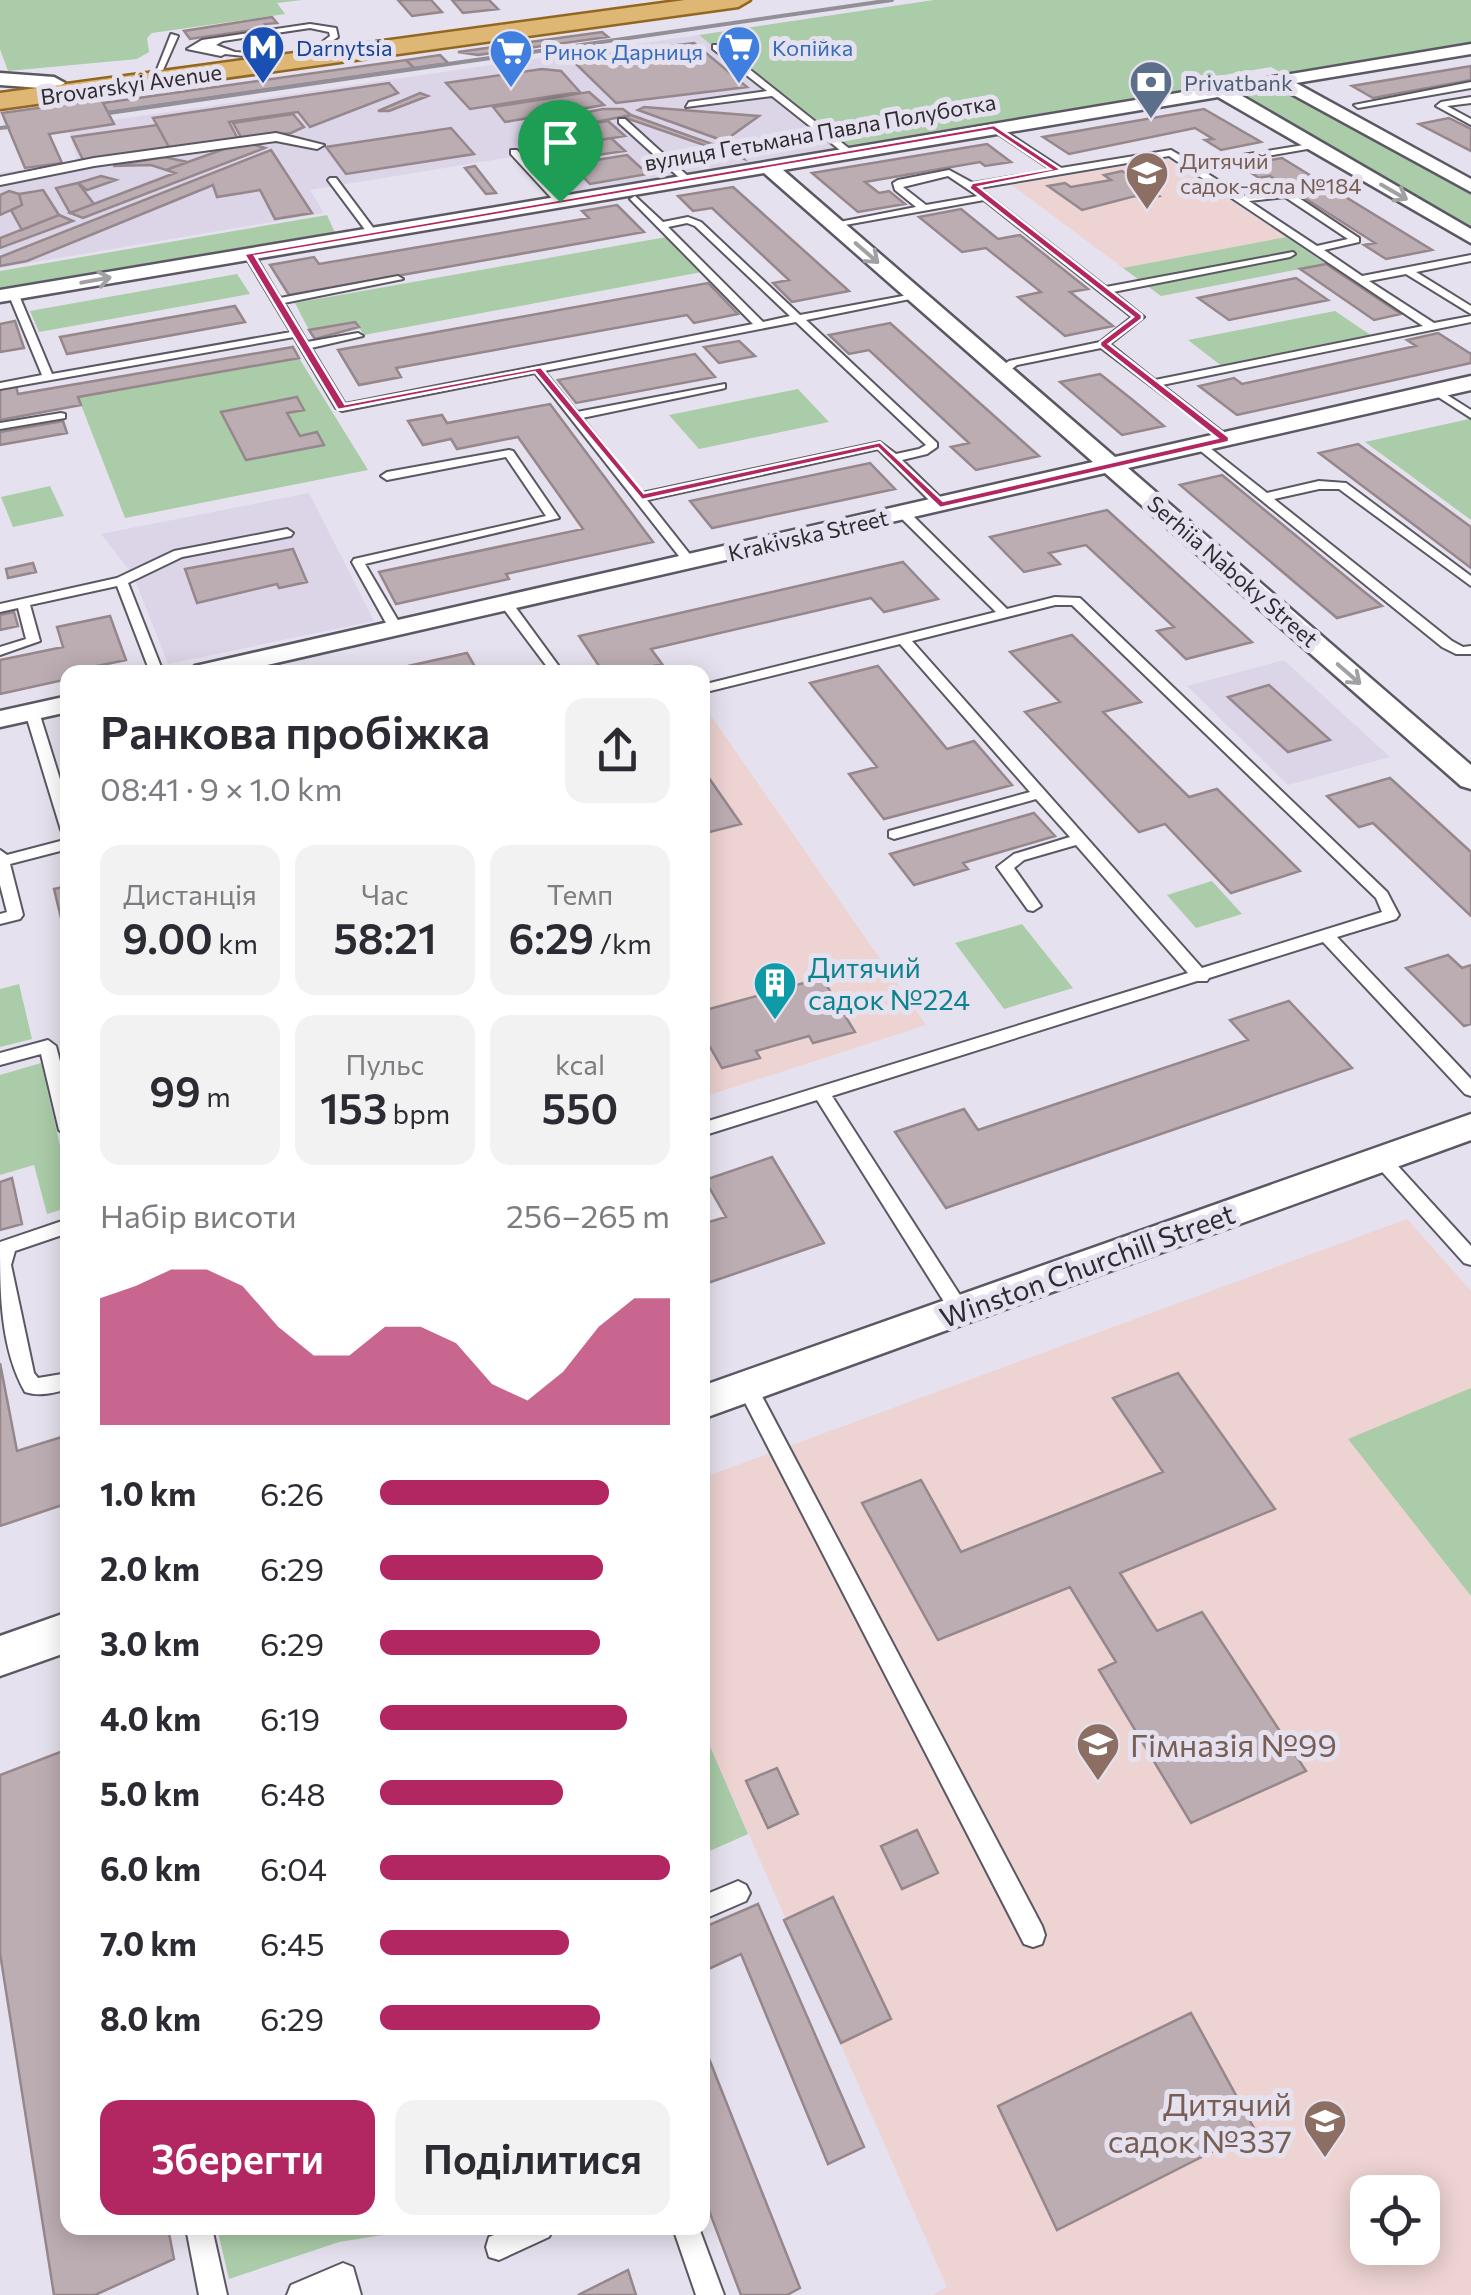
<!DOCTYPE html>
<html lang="uk">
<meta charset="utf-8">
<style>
:root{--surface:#fff;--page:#f2f2f3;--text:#2b2b33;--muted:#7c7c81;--accent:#b22661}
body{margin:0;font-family:Commissioner,sans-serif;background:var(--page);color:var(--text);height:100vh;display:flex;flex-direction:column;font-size:38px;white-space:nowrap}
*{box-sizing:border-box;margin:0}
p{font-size:32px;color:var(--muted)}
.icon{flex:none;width:55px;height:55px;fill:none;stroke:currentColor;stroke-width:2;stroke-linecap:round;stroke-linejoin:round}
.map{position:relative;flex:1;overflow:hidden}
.panel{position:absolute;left:60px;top:665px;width:650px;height:1570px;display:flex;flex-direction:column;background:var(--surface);border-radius:20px;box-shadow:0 5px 25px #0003}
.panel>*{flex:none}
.tools{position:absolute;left:1350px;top:2175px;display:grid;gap:20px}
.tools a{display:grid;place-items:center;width:90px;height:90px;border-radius:20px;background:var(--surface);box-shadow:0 5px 25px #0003;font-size:50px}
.pin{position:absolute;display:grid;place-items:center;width:85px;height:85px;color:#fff;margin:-102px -42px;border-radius:50% 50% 50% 0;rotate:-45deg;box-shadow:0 0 10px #0007}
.pin .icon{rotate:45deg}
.round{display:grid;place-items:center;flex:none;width:105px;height:105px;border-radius:20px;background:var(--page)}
.head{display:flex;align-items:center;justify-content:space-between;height:170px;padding:0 40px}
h1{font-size:45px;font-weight:600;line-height:75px}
.stats{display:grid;grid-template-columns:repeat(3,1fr);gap:15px;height:170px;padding:10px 40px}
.stats div{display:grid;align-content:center;border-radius:20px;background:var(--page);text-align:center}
.stats b{font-size:42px;font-weight:600}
.stats small{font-size:28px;font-weight:400}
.stats p{font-size:28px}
.chart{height:280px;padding:20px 40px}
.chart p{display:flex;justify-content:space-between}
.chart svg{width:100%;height:180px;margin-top:10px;fill:var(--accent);opacity:.7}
.button{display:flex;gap:20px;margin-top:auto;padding:20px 40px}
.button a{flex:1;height:115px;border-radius:20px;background:var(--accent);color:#fff;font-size:40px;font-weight:600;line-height:115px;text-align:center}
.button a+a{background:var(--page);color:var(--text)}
ul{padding:0 40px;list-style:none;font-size:32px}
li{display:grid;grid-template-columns:160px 120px 1fr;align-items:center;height:75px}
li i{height:25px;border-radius:12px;background:var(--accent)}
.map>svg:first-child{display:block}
.built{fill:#dcd5e8}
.education{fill:#edd3d1;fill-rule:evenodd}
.green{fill:#aacca8}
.building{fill:#bcadb2;stroke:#95878b;stroke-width:2.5}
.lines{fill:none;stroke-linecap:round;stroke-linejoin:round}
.service-casing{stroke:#5c5863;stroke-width:4}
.pedestrian-casing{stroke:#5c5863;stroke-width:4}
.minor-casing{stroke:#5c5863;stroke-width:5}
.tertiary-casing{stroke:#5c5863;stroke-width:5}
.primary-casing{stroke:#926721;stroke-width:5}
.service{fill:#fff;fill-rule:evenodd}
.pedestrian{fill:#fff;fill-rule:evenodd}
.minor{fill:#fff;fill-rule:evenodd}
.tertiary{fill:#fff;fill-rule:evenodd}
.primary{fill:#deb775;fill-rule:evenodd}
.rail{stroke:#938f98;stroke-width:4}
.oneway{stroke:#a1a0a2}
.route{fill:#b22661;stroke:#fff;stroke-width:2.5;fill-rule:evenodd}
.labels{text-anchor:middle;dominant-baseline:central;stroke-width:10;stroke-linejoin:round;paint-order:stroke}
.far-transit-label{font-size:22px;fill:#164399;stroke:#e6e1ee;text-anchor:start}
.far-shop-label{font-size:22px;fill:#366cbe;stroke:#e6e1ee;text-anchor:start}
.far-service-label{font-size:22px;fill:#4e5e75;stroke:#e6e1ee;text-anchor:start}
.far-street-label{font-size:22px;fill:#2e2c31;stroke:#e6e1ee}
.far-education-label{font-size:22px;fill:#785e54;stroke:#e6e1ee;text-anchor:start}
.culture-label{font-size:28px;fill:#0d838f;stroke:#e6e1ee;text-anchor:start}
.street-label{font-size:28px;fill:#2e2c31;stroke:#e6e1ee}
.near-education-label{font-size:32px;fill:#785e54;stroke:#e6e1ee;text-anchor:start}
</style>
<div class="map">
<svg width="1471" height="2295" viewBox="0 0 1471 2295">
<rect width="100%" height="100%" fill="#e6e1ee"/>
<path class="built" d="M699,35L838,147L571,192L557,188L524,155L310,190L324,213L0,268V173L78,162L69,131L113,124L112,120Z
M309,493L374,621L168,664L133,575L101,534Z
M1284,660L1390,757L1288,785L1187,686Z"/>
<path class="education" d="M1167,159L1286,237L1123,268L1012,185Z
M702,703L926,1025L703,1097H702Z
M1407,1219L1471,1291V2295H933L947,2287L703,1730L702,1478ZM1368,2192H1422V2248H1368Z"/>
<path class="green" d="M0,0H302L277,3L285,14L152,33L147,38L149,52L137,59L8,71L0,49Z
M934,0H1471V43L1285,75L1271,67L1189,81L1198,88L838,147L699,35Z
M1272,85L1284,87L1471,192V229L1236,94L1239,90Z
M327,215L335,233L329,236L0,290V271Z
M672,236L707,271L364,335L355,322L309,330L295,303Z
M1286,237L1326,264L1161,296L1123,268Z
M237,274L250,294L39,332L30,311Z
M1335,311L1372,336L1223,367L1188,340Z
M299,358L368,470L125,518L78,397Z
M798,389L829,422L699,449L669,415Z
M1471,420V520L1365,442L1469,419Z
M50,486L64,516L13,527L1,497Z
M1212,881L1242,914L1196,928L1167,895Z
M1022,924L1073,988L1004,1009L955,943Z
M19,984L32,1039L0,1047V989Z
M41,1063L67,1176V1208L47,1214L34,1165L0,1175V1075Z
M1471,1388V1596L1348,1439Z
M703,1730L748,1834L703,1854H702Z
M217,2228H426L339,2242L229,2279Z"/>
<path class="building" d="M398,0H431L442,12L412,16Z
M452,0H489L498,9L463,13Z
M272,17L277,23L265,24L267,28L190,39L184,31Z
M602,32L608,37L478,55L458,52Z
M694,43L747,87L616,103L573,61L561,59Z
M440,55L448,63L414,68L406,60Z
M406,60L414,68L108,112L103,103Z
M1471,66V80L1373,98L1352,86Z
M542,69L561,71L580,92L470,109L446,83Z
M389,83L398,93L310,127L298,112L229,122L238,139L170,149L153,118Z
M589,92L604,105L505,122L493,107Z
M420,93L428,96L389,111H378Z
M101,99L114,124L49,134L62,163L25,168L2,113Z
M644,107L759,116L724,141L638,110Z
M603,109H623L631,115L585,124L573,115Z
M1204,109L1261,142L1221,150L1205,140L1213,139L1195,128L1069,154L1043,137Z
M293,114L304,127L291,133L242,139L233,123Z
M573,115L585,124L536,133L526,124Z
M631,115L740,154L744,159L623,117Z
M1449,118L1471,129V151L1419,124Z
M608,121L625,136L551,148L536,133Z
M157,125L170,149L84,162L72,137Z
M451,128L474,154L346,174L326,147Z
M611,138L625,151L577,158L566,146Z
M252,144L265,148L83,218L70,213L175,173L166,170L235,145Z
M987,144L1011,162L985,166L980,162L865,182L879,193L889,191L905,204L858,212L812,173Z
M271,150L312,213L275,219L260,190L217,197L213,185L27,261L0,266V257Z
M627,155L641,168L658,165L665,171L590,184L571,164Z
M164,157L188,162L166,170L151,165L113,166Z
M1282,158L1432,250L1386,259L1364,245L1375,243L1270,176L1259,178L1239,165Z
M475,166L496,193L486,194L465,168Z
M1122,171L1159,196L1140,199L1135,196L1082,210L1048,186L1065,183L1071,187L1111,180L1104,175Z
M101,176L116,180L87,190L78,183Z
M78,183L94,204L70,213L56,188Z
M733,187L849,291L792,302L773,283L789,280L712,208L693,211L678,196Z
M43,190L59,215L22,230L11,210L22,205L19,194Z
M9,191L19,194L22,205L0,215V195Z
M617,205L644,232L289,295L270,265L314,257L319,264L589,218L582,211Z
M961,209L998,239L1020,235L1088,289L1070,292L1113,326L1065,336L1018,297L1041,292L986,248L962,252L919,217Z
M59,215L73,221L0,248V238Z
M1326,264L1401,314L1374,320L1300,269Z
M1296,278L1328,300L1229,320L1198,298Z
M708,283L738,314L694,323L687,315L396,368L401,377L359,385L338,350Z
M235,306L245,322L67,354L60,337Z
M15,321L24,348L0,352V324Z
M355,322L359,327L315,339L309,330Z
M890,323L1039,456L976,470L951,447L969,443L869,350L849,354L829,335Z
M1438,333L1471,354V363L1237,415L1199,386L1234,378L1242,384L1416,346L1407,340Z
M739,341L755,356L719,363L704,347Z
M293,347L299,358L78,397L81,405L0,420V389L16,386L18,394Z
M695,354L715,377L576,403L558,380Z
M1100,374L1134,401L1164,426L1122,435L1060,382Z
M297,397L304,410L287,413L300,436L317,432L324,445L246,460L221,412Z
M550,404L653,542L506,574L509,579L396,604L379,572L583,529L518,437L457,449L451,439L423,445L408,421L442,415L447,423Z
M63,421L67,433L0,445V432Z
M1358,444L1471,527V568L1319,453Z
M870,463L895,489L712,528L690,501Z
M1222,475L1362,590L1382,606L1337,618L1180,485Z
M1107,510L1252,642L1186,659L1157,631L1174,627L1086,545L1049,553L1060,564L1024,572L990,537Z
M293,549L307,582L279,588L277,584L197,603L185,569Z
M903,562L938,599L884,612L871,598L651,649L662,664L626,672H603L579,636Z
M33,563L36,572L8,578L6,569Z
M14,612L18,626L0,630V615Z
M110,616L126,660L68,672V679L0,694V660L63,647L57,627Z
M1072,635L1141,702L1103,712L1189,797L1217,789L1300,871L1231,893L1165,824L1139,832L1025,712L1060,702L1010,652Z
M467,653L478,672H381Z
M878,666L947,749L974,741L1012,785L884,819L849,774L877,767L810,683Z
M1269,685L1330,740L1288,752L1228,697Z
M702,768L741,824L702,834Z
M1390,778L1471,852V916L1373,823L1359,827L1327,796Z
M1034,813L1055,836L963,863L968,869L914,885L890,854Z
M68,886V947L54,889Z
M1448,955L1462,968L1471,965V1024L1464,1026L1406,968Z
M822,978L855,1032L813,1043L809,1036L756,1051L760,1058L722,1068L702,1033V1011Z
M1289,1001L1352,1068L946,1208L895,1132L964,1109L978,1130L1248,1040L1230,1020Z
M772,1157L824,1243L702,1285V1224L726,1217L705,1180Z
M12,1178L22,1224L0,1230V1182Z
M0,1363L17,1451L68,1435V1503L0,1526Z
M1178,1373L1275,1509L1120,1573L1157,1631L1202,1612L1306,1771L1191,1823L1099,1670L1116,1662L1070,1587L938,1640L862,1503L921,1480L961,1552L1163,1472L1113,1398Z
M68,1749V2228H168L174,2259L95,2295H54L0,1953V1775Z
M777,1768L798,1814L768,1828L746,1781Z
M917,1830L938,1873L902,1889L881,1846Z
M833,1897L891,2019L841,2043L784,1920Z
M758,1904L864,2147L828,2164L741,1954L702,1972V1928Z
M1191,2013L1255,2130L1057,2230L998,2106Z
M702,2041L800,2288L787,2295H741L702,2192Z
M628,2270L636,2295H578Z"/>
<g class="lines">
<g class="service-casing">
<path id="service" d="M310,24L336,28L338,37L317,51L313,49L330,36L329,32L310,28L223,41L216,45L235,52L267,54L264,58L225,54L221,56L187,49L202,40Z
M171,34L178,36L163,70L156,72Z
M713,45H719L851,150V154H845L772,96L686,107L689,102L767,91L713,49Z
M1471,82V88L1358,108L1354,105Z
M1471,97V103L1447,106L1471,119V125L1436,106L1441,102Z
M619,119H625L690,178V182H684L619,123Z
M994,124L1061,168L1171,150L1193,163L1316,143L1313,148L1199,168L1242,196L1290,192L1359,238V242L1324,250L1362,276L1471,255V261L1416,272L1471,306V314L1406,274L1369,281L1434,323L1471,316V322L1162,385L1229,437V441L1225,442L1101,348L1017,365L1006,373H998V369L1009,361L1100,342L1132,317L984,200L834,227L829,224L916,207L895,190L893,183L898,180L949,170L973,183L1052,170L991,129ZM1169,156L1423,326L1155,380L1110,344L1144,317L1113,292L1290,257L1295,254L1293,252L1106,287L979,188ZM948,176L978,196L926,205L903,187ZM1285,197L1348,239L1317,246L1249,201Z
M511,150H517L563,200V204H557L511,154Z
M330,178H336L377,233L375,235H369L328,180Z
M635,196L663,222L688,217L701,222L800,315L919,293V297L915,298L806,320L937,443V447L927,454L902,460L945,502V508H937L878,449L647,500L696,562L690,566L686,565L535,373L342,411L336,408L294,337L0,389V383L42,375L8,293L13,290L18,293L52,374L291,332L244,254L249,251L254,254L280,298L398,276L403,279L284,303L307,342L358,333L363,336L311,348L345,404L753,324L632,201L630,199ZM687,223L695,226L790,316L763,322L668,227ZM796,322L926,445L919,449L896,454L880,442L642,493L582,418L721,389L725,388V384L577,412L544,371Z
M1436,388L1471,410V418L1432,393V389Z
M61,413L65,414V418L0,429V423Z
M1197,444H1205L1267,493L1319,481L1346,483L1471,576V586L1339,489H1319L1274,499L1452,641L1463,647L1471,646V654H1456L1442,647L1197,448Z
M509,450L513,451L559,518L365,564L403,629L401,632H391L352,562L354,559L546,516L506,457L387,480L381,476L387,472Z
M899,510H907L1007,609L1055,597L1080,598L1387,892L1399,915L1396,919L1337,937L1471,1079V1096L1465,1094L1323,942L1209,978L1207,981H1197L832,1096L967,1306L969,1311L967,1316L960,1319L953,1316L817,1100L702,1136V1123L1188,973L1076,845L1024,860L1014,868L1041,906L1033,911L1028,910L997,867L1014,854L1070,837L1036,799L894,839L889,837V831L1030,792L900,644L702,693V685L996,612L899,516ZM1055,605H1072L1376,898L1382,912L1202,968L912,641Z
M287,529L293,533L291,536L182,557L128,583L163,672H150L117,586L30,605L40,641L0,655V647L26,639L18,608L0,612V604L117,578L174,551Z
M506,600L511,601L563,672H551L500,604Z
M32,708L39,712L68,805V835L61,830L25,712Z
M68,839V849L10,864L23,915L20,919L0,924V914L7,912L0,885V850L7,855Z
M48,1040L56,1046L68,1092V1136L59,1130L41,1054L0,1065V1053Z
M1381,1152L1387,1154L1471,1246V1265L1464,1263L1375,1164L1372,1159Z
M68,1219V1233L15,1251L11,1265L34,1373L38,1378L68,1373V1389C53,1393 40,1397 25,1392C0,1348 0,1291 0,1242Z
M747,1379L754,1381L1042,1926L1045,1935L1042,1944L1033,1947L1024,1944L737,1387L740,1381Z
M738,1881L746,1885L750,1893L746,1901L702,1920V1896Z
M186,2228H212L227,2295H199Z
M511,2228H553L549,2237L499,2260L489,2257L486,2247L489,2237Z
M673,2228H699L724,2295H696Z
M343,2263L353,2267L361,2295H287L291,2285Z"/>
</g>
<g class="pedestrian-casing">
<path id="pedestrian" d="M276,133L324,145L317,149L276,141L94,166L0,185V177L94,158Z"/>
</g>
<g class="minor-casing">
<path id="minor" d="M1471,44V54L1296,83L1471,179V192L1277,86L1237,93L1471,229V243L1218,97L783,170L1115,457L1471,376V390L1128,468L1471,765V789L1461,786L1105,473L237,672H191L195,666L204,664L1093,462L764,173L0,302V290Z
M68,696V712L0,727V711Z
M1471,1114V1140L702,1419V1386Z
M68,1612V1652L0,1676V1636Z"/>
</g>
<g class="tertiary-casing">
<path id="tertiary" d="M0,73L54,77L65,83L54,89L0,85Z"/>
</g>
<g class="primary-casing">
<path id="primary" d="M685,0H750L738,7L0,109V93Z"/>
</g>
<use href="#service" class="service"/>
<use href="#pedestrian" class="pedestrian"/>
<use href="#minor" class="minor"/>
<use href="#tertiary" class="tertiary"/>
<use href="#primary" class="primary"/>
<path class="rail" d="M109,113L892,0
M0,128L8,127"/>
</g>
<defs><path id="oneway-shaft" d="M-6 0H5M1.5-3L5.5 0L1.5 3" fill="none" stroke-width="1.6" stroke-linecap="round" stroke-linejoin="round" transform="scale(2.5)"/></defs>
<g class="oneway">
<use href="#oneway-shaft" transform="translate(1394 192) rotate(30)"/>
<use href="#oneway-shaft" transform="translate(867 253) rotate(41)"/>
<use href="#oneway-shaft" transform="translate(96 280) rotate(-10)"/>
<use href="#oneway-shaft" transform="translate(1349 674) rotate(41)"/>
</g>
<path class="route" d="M994,125L1062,170L979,187L1142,315V319L1109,344L1229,437V442L940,508L878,448L642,500L535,372L338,410L244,254ZM992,130L1050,169L972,183L969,188L1133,317L1100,342V346L1217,438L943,501L880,442L644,493L541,367L345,404L255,256Z"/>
<defs>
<g id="metro-pin" transform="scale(2.25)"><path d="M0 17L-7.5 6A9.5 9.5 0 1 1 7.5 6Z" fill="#1a4fb4" stroke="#e6e1ee"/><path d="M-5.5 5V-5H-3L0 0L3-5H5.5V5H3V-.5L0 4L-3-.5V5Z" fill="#fff"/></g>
<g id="supermarket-pin" transform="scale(2.25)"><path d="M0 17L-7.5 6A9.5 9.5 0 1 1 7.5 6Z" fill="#3f7fe0" stroke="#e6e1ee"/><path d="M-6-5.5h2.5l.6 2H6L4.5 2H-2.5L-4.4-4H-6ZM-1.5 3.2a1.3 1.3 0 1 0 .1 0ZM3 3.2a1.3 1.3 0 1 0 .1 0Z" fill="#fff"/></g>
<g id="bank-pin" transform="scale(2.25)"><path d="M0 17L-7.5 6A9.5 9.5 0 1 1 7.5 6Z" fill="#5c6f8a" stroke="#e6e1ee"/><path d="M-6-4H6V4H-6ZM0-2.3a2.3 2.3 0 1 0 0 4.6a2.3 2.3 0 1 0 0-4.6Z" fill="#fff"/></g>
<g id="school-pin" transform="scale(2.25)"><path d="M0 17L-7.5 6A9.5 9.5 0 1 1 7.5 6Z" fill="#8d6e63" stroke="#e6e1ee"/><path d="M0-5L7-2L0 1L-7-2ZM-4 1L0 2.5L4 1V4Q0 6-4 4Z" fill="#fff"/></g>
<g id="building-pin" transform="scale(2.25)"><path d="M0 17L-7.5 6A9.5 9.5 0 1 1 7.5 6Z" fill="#0f9aa8" stroke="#e6e1ee"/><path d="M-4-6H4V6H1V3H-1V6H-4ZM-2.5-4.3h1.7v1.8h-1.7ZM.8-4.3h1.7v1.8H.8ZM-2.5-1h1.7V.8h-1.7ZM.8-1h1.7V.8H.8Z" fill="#fff"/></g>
</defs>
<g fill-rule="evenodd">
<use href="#metro-pin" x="263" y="47"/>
<use href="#supermarket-pin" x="739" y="47"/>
<use href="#supermarket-pin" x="511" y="51"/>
<use href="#bank-pin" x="1151" y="82"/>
<use href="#school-pin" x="1147" y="173"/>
<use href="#building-pin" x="775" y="983"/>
<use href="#school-pin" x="1098" y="1744"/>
<use href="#school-pin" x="1325" y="2121"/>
</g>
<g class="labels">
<g class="far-transit-label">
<text x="296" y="47">Darnytsia</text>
</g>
<g class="far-shop-label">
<text x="772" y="47">Копійка</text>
<text x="544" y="51">Ринок Дарниця</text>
</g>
<g class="far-service-label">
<text x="1184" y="82">Privatbank</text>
</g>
<g class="far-street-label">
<text transform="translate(131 84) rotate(-8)">Brovarskyi Avenue</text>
<text transform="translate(820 132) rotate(-10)">вулиця Гетьмана Павла Полуботка</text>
<text transform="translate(808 535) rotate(-13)">Krakivska Street</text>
<text transform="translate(1233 571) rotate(41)">Serhiia Naboky Street</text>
</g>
<g class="far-education-label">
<text x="1180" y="160">Дитячий<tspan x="1180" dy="25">садок-ясла №184</tspan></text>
</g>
<g class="culture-label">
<text x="808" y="967">Дитячий<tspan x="808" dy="32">садок №224</tspan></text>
</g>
<g class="street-label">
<text transform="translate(1087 1265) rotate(-20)">Winston Churchill Street</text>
</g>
<g class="near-education-label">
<text x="1130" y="1744">Гімназія №99</text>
<text x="1292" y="2103" text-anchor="end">Дитячий<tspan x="1292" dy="37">садок №337</tspan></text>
</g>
</g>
</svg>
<div class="tools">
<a><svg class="icon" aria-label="locate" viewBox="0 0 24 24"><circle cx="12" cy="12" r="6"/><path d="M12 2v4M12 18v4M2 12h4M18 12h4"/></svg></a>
</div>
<div class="pin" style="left:560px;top:202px;background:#1e9e55"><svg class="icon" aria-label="arrive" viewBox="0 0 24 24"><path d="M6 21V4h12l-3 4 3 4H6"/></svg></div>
<section class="panel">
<div class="head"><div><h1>Ранкова пробіжка</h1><p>08:41 · 9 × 1.0 km</p></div><a class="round"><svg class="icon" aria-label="share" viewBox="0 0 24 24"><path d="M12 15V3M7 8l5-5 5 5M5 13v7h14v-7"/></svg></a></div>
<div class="stats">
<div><p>Дистанція</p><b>9.00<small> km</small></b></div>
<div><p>Час</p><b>58:21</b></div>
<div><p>Темп</p><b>6:29<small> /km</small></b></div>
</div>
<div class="stats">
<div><b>99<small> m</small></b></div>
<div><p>Пульс</p><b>153<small> bpm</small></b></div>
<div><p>kcal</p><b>550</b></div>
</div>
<div class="chart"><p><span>Набір висоти</span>256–265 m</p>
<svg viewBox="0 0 160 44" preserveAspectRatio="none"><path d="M0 44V13L10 10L20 6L30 6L40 10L50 20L60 27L70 27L80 20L90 20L100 24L110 34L120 38L130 31L140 20L150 13L160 13V44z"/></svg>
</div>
<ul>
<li><b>1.0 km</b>6:26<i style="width:79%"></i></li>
<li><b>2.0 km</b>6:29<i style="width:77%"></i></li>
<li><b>3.0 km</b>6:29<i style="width:76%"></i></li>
<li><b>4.0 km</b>6:19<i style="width:85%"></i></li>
<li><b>5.0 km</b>6:48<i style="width:63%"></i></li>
<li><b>6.0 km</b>6:04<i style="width:100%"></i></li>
<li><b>7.0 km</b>6:45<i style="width:65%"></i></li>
<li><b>8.0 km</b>6:29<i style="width:76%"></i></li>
</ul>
<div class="button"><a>Зберегти</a><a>Поділитися</a></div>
</section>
</div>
